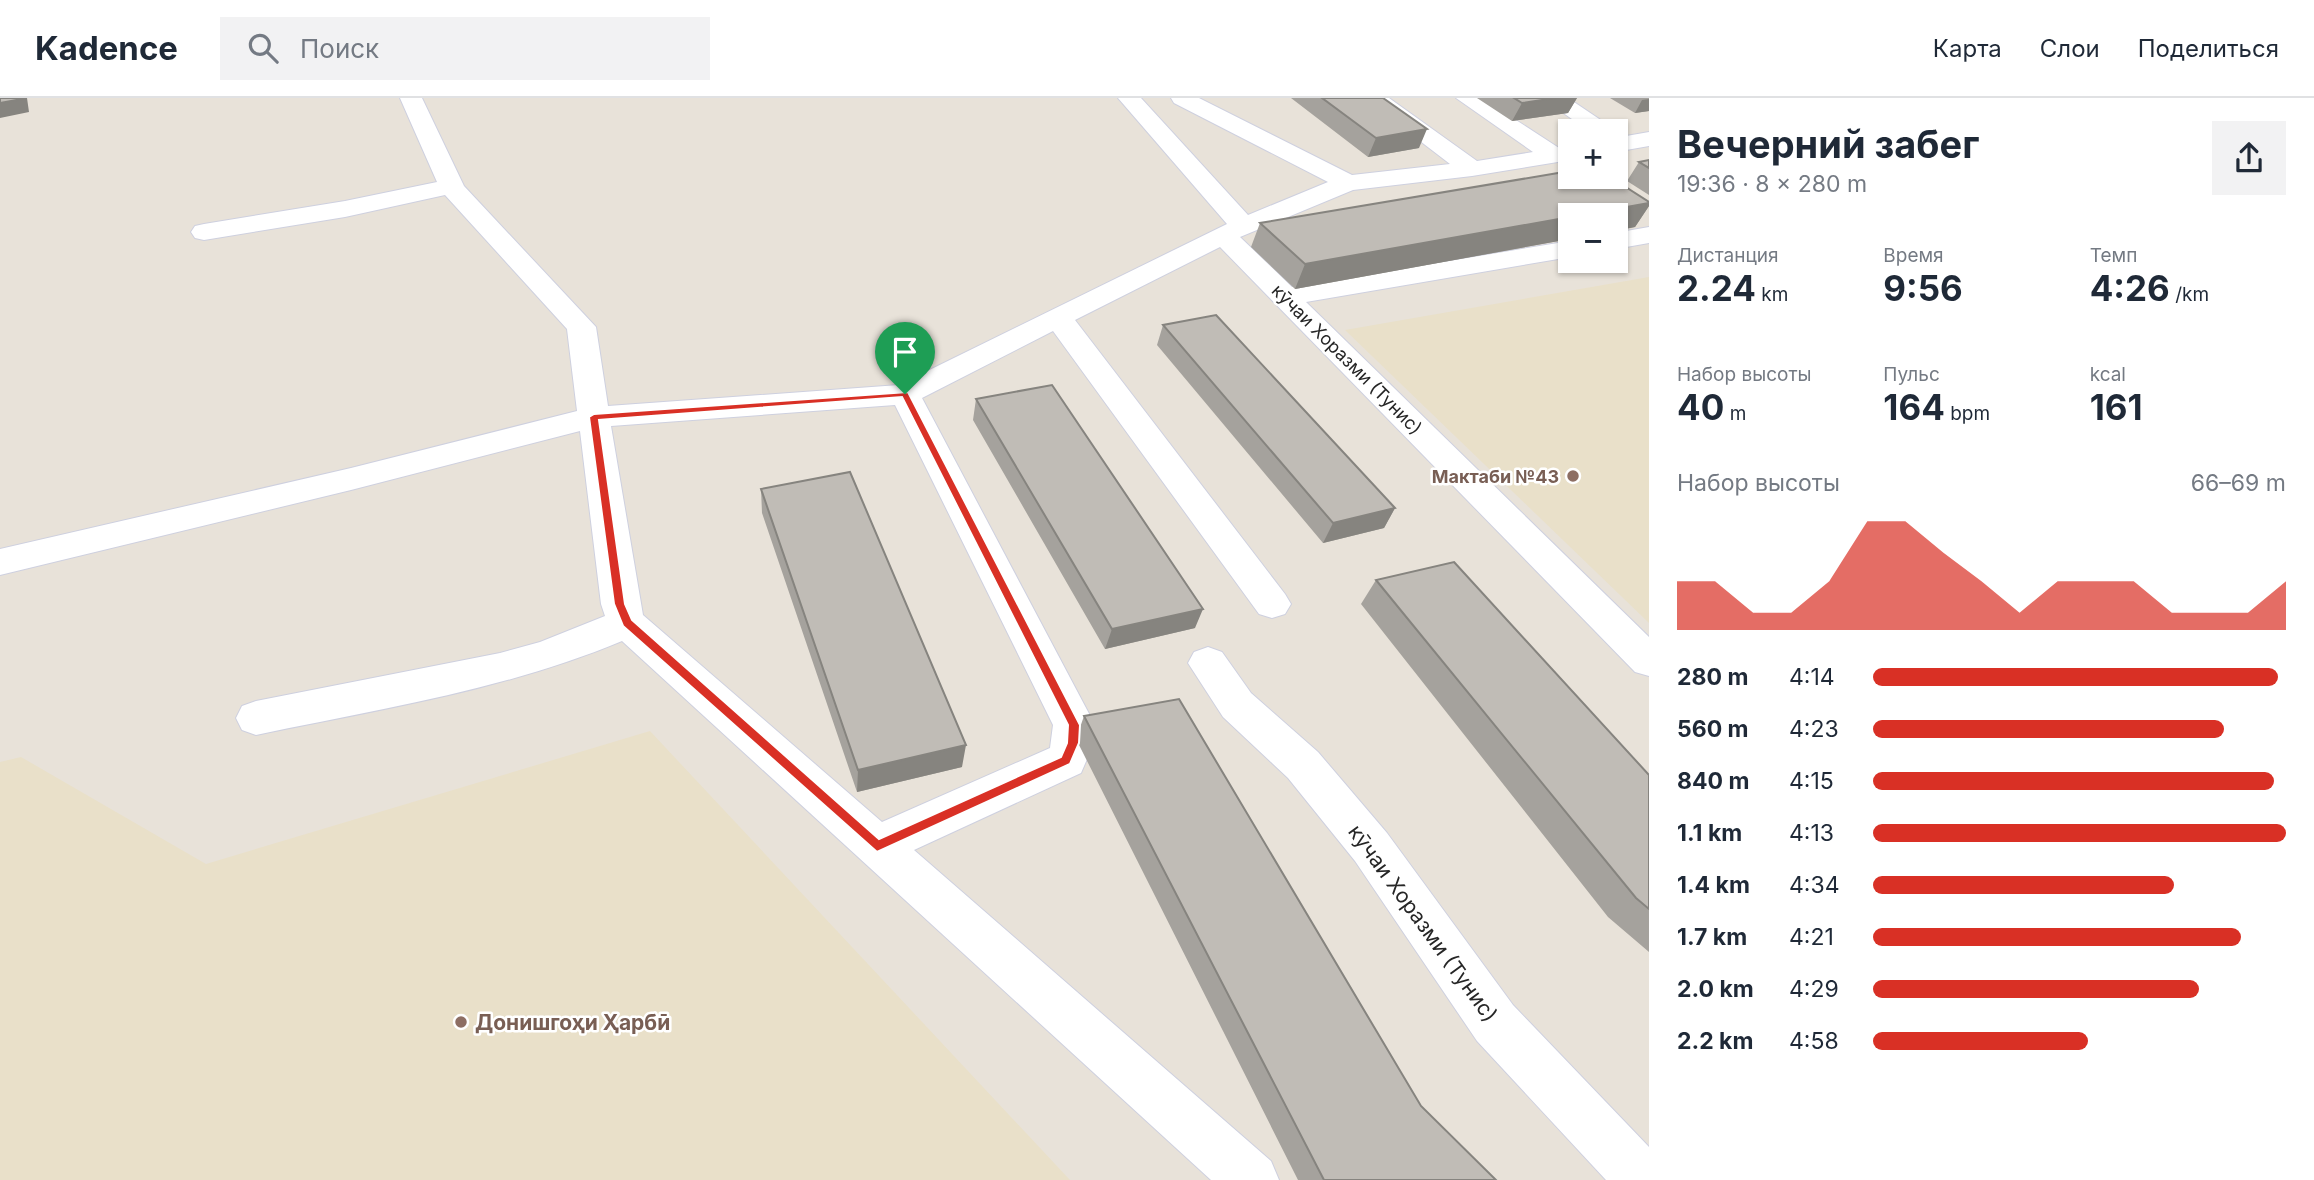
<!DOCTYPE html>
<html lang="ru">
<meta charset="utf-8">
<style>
:root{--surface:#fff;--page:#f2f2f3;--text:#1f2937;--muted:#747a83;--line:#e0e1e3;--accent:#d93025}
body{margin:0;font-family:Inter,sans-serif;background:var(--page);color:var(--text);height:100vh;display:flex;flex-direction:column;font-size:26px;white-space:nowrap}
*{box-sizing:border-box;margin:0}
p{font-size:23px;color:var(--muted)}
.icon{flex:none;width:38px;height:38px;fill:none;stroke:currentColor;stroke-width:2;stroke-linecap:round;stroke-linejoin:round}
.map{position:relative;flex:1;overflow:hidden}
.details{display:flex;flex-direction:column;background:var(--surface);width:665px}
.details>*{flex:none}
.fabs{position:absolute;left:1558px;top:21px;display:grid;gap:14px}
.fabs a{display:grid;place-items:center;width:70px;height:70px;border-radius:0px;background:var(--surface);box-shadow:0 2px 5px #0004;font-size:35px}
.pin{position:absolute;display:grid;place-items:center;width:60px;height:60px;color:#fff;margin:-72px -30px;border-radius:50% 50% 50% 0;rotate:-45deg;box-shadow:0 0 7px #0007}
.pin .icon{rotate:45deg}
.round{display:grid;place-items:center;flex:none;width:74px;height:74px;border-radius:0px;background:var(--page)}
.head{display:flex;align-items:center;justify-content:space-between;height:119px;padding:0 28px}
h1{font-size:38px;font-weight:700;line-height:52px}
.stats{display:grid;grid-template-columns:repeat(3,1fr);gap:10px;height:119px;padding:7px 28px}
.stats div{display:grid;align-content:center}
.stats b{font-size:35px;font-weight:700}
.stats small{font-size:19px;font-weight:400}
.stats p{font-size:19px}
.chart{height:196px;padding:14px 28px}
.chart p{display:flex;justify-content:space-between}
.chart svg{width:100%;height:126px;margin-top:7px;fill:var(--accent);opacity:.7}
ul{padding:0 28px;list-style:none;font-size:23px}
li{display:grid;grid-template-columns:112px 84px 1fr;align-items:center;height:52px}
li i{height:18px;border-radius:9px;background:var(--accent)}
header{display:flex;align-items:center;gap:42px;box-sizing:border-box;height:98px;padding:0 35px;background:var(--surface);border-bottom:2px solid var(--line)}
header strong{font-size:33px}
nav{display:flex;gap:38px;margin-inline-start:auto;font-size:24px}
.search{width:490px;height:63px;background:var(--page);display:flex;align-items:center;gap:18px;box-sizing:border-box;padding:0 24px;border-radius:0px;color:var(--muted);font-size:26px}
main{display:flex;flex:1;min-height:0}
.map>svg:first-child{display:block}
.education{fill:#e9e0c9}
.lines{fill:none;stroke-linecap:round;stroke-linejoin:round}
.minor-casing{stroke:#ced0df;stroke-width:2}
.minor{fill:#fff;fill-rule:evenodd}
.wall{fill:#a5a29d}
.shaded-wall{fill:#86847f}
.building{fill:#c0bcb6;stroke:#86847f;stroke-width:2}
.route{fill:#d93025;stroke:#fff;stroke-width:2;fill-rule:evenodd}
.education-dot{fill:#8d6e63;stroke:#fff;stroke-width:2.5}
.labels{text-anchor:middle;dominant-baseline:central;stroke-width:5;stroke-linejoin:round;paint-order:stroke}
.street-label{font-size:18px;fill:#262626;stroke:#fff}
.education-label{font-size:18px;font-weight:bold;fill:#785e54;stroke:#fff;text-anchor:end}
.near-street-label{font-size:21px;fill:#262626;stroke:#fff}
.near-education-label{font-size:21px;font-weight:bold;fill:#785e54;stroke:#fff;text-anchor:start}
</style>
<header>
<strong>Kadence</strong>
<div class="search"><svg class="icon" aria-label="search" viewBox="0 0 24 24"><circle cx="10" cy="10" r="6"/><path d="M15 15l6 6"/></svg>Поиск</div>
<nav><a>Карта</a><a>Слои</a><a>Поделиться</a></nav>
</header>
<main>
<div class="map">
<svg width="1649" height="1082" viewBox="0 0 1649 1082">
<rect width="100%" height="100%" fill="#e8e2d9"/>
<path class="education" d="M1649,179V525L1345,232Z
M650,633L1070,1082H0V664L21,659L206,766Z"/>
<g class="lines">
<g class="minor-casing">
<path id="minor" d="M400,0H422L464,88L596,229L608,308L899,287L1227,126L1118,0H1141L1248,117L1328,84L1174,5L1171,0H1199L1352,77L1450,66L1364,0H1389L1477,63L1533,54L1456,0H1482L1559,50L1570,48V62L1472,78L1353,92L1240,139L1292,189L1570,143V159L1306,204L1649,539V578L1635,574L1220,149L1075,222L1285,496L1291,506L1285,516L1272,520L1259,516L1053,233L922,300L1095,627L1094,645L1081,675L914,752L1271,1063L1279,1082H1211L622,543C505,592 380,611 256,637L242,632L236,620L242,608L256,603L500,555L540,544L605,518L601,506L580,333L351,392L0,477V451L351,370L577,313L567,231L445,97L345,119L204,142L195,140L191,134L195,128L204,126L345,103L437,84ZM895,307L1053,627L1050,650L882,724L643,517L611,328Z
M1542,0H1568L1617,33H1589Z
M1649,34V48L1615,54V40Z
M1649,129V145L1615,151V135Z
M1208,549L1222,554L1251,595L1318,654L1387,735L1513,907L1649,1049V1082H1606L1477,943L1355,763L1288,680L1223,619L1188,565L1194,554Z"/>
</g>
<use href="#minor" class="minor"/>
</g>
<path class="wall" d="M1291,0H1383L1419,50L1368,59Z
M1477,0H1577L1568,15L1512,23Z
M1610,0H1649V13L1635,15Z
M1649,62V97L1627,83L1639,64Z
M1649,104V108L1635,129L1295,191L1251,149L1260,125Z
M1163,227L1395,410L1384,430L1323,445L1157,247Z
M976,301L1195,530L1105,551L973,322Z
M761,391L962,669L857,694L762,415Z
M1376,482L1649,677V854L1608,819L1361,506Z
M1084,618L1421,1008L1496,1082H1298L1076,641Z"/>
<path class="shaded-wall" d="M21,0H27L29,14L0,20V5Z
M1555,0H1577L1568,15L1512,23L1522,5Z
M1649,1V13L1635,15L1642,2Z
M1427,31L1419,50L1368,59L1376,40Z
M1649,105V108L1635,129L1615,133V117H1582Z
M1570,119V141L1295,191L1305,166Z
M1395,410L1384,430L1323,445L1333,425Z
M1203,511L1195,530L1105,551L1112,531Z
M966,647L962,669L857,694L858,672Z"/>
<path class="building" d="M0,0H21L22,1L0,5Z
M1322,0H1383L1427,31L1376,40Z
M1514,0H1555L1522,5Z
M1649,62V70L1639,64Z
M1570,73V79H1610L1649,104V105L1582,117H1570V119L1305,166L1260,125Z
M1216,217L1395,410L1333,425L1163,227Z
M1052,287L1203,511L1112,531L976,301Z
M850,374L966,647L858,672L761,391Z
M1454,464L1649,677V811L1636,800L1376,482Z
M1179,601L1421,1008L1496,1082H1324L1084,618Z"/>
<path class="route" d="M908,294L1080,627L1079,645L1070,666L877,754L623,528L614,506L589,319L594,316ZM902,299L1068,627L1067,645L1061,659L879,741L632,522L625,506L599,322Z"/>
<g class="education-dot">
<circle cx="1573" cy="378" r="7"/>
<circle cx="461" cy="924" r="7"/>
</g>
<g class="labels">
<g class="street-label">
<text transform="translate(1347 261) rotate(45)">кӯчаи Хоразми (Тунис)</text>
</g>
<g class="education-label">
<text x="1559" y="378">Мактаби №43</text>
</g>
<g class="near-street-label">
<text transform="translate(1423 825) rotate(54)">кӯчаи Хоразми (Тунис)</text>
</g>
<g class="near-education-label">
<text x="475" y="924">Донишгоҳи Ҳарбӣ</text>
</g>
</g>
</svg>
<div class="fabs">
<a>+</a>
<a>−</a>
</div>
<div class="pin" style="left:905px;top:296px;background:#1e9e55"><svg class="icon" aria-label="arrive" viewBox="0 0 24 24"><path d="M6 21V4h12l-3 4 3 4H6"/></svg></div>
</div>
<section class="details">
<div class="head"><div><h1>Вечерний забег</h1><p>19:36 · 8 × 280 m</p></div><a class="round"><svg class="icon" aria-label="share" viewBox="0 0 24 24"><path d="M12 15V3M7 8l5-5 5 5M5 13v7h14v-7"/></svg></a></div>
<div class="stats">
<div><p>Дистанция</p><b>2.24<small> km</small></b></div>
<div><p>Время</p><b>9:56</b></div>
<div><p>Темп</p><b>4:26<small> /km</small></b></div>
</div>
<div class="stats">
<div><p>Набор высоты</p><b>40<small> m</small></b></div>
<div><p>Пульс</p><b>164<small> bpm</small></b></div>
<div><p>kcal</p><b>161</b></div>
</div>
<div class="chart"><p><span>Набор высоты</span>66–69 m</p>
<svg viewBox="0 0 160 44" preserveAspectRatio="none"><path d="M0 44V27L10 27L20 38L30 38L40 27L50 6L60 6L70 17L80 27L90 38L100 27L110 27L120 27L130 38L140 38L150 38L160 27V44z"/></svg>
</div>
<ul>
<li><b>280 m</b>4:14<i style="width:98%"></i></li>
<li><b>560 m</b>4:23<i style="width:85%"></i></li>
<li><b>840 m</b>4:15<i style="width:97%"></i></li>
<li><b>1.1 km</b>4:13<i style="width:100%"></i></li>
<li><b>1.4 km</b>4:34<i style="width:73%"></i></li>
<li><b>1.7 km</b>4:21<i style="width:89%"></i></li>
<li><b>2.0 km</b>4:29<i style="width:79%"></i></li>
<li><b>2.2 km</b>4:58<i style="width:52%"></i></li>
</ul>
</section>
</main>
